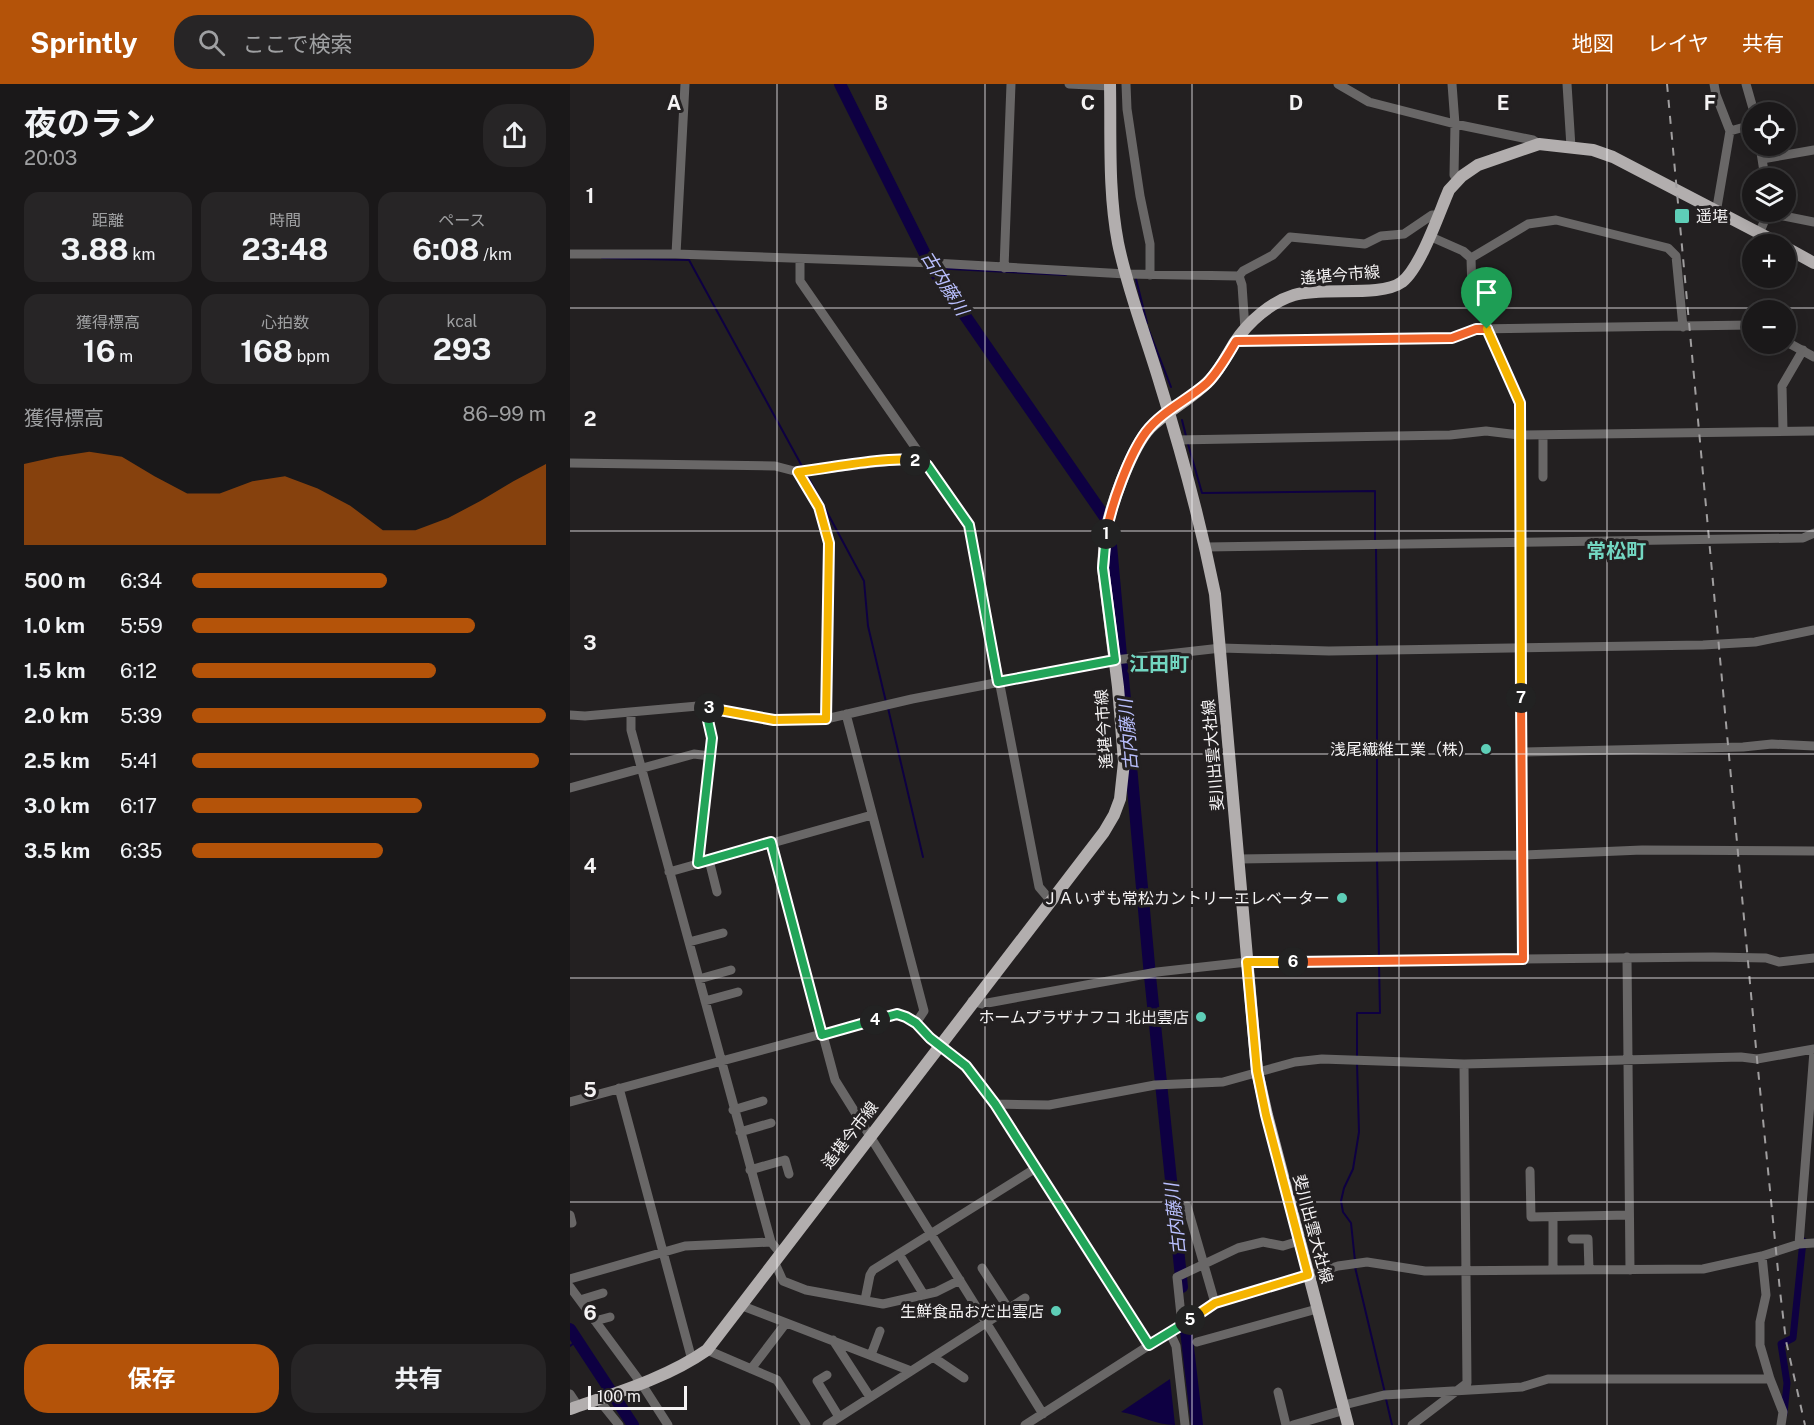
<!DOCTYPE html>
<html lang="ja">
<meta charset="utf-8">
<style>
:root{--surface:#1a1819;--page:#272526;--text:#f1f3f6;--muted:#9fa0a2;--line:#383738;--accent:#b45309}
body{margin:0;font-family:"Public Sans","Noto Sans JP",sans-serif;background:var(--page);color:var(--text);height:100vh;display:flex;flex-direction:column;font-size:22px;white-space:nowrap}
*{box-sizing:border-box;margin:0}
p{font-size:20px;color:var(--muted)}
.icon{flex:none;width:33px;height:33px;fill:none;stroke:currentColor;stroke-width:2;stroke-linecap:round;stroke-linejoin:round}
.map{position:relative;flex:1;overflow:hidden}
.drawer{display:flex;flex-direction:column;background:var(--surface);width:570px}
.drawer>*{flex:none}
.fabs{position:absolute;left:1172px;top:18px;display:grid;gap:12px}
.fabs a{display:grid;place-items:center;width:54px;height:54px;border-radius:50%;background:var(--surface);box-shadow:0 3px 15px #0003,0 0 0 2px var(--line);font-size:30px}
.scale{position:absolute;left:18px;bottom:15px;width:99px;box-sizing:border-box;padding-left:6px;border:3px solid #f5f3f4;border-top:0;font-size:16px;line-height:21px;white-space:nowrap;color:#f5f3f4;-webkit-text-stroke:4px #232021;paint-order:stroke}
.pin{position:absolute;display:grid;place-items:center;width:51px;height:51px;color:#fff;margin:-62px -26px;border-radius:50% 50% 50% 0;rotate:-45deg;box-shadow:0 0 6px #0007}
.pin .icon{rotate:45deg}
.km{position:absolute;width:30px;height:30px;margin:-15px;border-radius:50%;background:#222;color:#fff;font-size:16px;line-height:30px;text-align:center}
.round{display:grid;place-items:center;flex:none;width:63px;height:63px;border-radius:24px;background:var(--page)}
.head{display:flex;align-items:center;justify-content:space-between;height:102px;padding:0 24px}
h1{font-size:33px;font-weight:700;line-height:45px}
.metrics{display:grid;grid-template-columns:repeat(3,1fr);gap:9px;height:102px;padding:6px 24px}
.metrics div{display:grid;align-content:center;border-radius:15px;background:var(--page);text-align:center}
.metrics b{font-size:30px;font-weight:700}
.metrics small{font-size:16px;font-weight:400}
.metrics p{font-size:16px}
.chart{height:168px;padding:12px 24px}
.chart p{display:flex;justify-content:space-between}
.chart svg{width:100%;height:108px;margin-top:6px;fill:var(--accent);opacity:.7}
.cta{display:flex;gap:12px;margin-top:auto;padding:12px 24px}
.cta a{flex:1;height:69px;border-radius:24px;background:var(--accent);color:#fff;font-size:24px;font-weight:700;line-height:69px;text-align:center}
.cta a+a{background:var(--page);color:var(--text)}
ul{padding:0 24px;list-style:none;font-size:20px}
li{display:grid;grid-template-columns:96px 72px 1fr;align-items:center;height:45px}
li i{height:15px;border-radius:8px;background:var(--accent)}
header{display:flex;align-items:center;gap:36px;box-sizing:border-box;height:84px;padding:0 30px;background:var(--accent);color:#fff}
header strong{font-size:28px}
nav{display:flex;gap:33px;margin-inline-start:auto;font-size:21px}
.search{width:420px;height:54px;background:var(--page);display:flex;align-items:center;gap:15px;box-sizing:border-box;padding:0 21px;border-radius:24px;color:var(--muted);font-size:22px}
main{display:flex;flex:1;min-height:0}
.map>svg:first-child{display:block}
.water{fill:#0e0042}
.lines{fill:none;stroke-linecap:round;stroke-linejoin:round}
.stream{stroke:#0e0042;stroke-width:2}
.canal{stroke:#0e0042;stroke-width:7}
.river{stroke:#0e0042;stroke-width:12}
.minor{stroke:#696767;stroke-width:9}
.major{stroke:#b2aeae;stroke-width:12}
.rail{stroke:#a09e9f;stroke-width:2;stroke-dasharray:8 8;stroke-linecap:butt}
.split-1-casing{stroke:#fff;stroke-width:12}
.split-2-casing{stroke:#fff;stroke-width:12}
.split-3-casing{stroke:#fff;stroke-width:12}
.split-4-casing{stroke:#fff;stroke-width:12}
.split-5-casing{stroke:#fff;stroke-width:12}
.split-6-casing{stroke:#fff;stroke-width:12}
.split-7-casing{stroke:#fff;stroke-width:12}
.split-8-casing{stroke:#fff;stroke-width:12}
.split-1{stroke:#f0652b;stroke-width:8}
.split-2{stroke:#22a559;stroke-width:8}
.split-3{stroke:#f5b400;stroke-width:8}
.split-4{stroke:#22a559;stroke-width:8}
.split-5{stroke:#22a559;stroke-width:8}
.split-6{stroke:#f5b400;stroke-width:8}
.split-7{stroke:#f0652b;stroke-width:8}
.split-8{stroke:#f5b400;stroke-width:8}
.grid{fill:none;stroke:#f5f3f4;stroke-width:1.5;stroke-opacity:0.55}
.poi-dot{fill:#5eceb7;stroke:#232021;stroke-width:2}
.labels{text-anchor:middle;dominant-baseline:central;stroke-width:6;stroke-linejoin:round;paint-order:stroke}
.poi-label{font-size:16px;fill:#f5f3f4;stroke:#232021;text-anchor:end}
.street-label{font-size:16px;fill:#f5f3f4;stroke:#232021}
.water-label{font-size:18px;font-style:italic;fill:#bac0ff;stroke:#232021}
.quarter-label{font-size:20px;font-weight:bold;fill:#73d7c2;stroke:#232021}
.grid-label{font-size:20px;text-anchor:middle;font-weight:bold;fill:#f5f3f4;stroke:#232021;stroke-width:6;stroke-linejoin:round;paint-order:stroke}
</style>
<header>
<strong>Sprintly</strong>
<div class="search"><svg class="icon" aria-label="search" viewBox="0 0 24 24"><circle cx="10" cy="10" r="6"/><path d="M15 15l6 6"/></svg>ここで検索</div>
<nav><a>地図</a><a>レイヤ</a><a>共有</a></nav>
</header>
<main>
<section class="drawer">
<div class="head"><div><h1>夜のラン</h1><p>20:03</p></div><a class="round"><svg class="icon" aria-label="share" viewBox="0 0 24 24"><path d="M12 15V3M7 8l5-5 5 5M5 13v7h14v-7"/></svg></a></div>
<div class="metrics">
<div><p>距離</p><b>3.88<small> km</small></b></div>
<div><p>時間</p><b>23:48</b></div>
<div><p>ペース</p><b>6:08<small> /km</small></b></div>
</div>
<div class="metrics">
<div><p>獲得標高</p><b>16<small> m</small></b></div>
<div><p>心拍数</p><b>168<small> bpm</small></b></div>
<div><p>kcal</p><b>293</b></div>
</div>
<div class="chart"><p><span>獲得標高</span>86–99 m</p>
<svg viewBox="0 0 160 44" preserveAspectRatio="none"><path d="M0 44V11L10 8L20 6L30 8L40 16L50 23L60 23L70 18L80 16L90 21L100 28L110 38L120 38L130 33L140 26L150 18L160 11V44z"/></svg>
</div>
<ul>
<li><b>500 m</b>6:34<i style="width:55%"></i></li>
<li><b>1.0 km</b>5:59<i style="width:80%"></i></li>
<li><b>1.5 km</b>6:12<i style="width:69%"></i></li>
<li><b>2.0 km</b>5:39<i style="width:100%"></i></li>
<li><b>2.5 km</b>5:41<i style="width:98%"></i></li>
<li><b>3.0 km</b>6:17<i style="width:65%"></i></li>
<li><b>3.5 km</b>6:35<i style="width:54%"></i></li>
</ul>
<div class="cta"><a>保存</a><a>共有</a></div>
</section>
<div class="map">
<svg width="1244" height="1341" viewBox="0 0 1244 1341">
<rect width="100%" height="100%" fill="#232021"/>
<path class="water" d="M600,1295L605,1341C586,1341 570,1331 551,1328Z"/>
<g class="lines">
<path class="stream" d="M32,174L119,176L233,384
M362,184L496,191
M566,195L577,239
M578,244L601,303
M612,336L616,352
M618,360L632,409L805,407V457
M236,389L294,497L298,542L316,618
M806,463L807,562
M318,624L353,773
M807,769V568
M807,775L809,874
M787,974V929H810L809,880
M785,1177L781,1139L773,1128L771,1117L774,1104L783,1085L789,1048L787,979
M785,1183L815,1309
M0,1262L8,1256
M816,1315L822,1341"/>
<path class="canal" d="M1214,1330L1217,1299L1211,1260L1223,1254L1233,1157"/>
<path class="river" d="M270,0L362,184L539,439L580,892L612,1203
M614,1229L627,1341
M0,1245L63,1341"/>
<path class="minor" d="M499,0L540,2
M556,0L557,25L570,112L580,160V191
M768,0L799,18L885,40L963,56L969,60
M882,0L885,40L884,91L887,96
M997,0L1001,63
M1144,0L1146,11L1160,47L1146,129
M1176,0L1184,28
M1160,47L1182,41
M1190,62L1195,94
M1192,75L1244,66
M1198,129L1244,138
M1189,150L1198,128
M859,152L893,167L901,174L902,207L950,319L953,875
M0,170H106L364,179L556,190L669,192L673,187L703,171L720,153L795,160L811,152L834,150L862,131H868
M106,170L115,0
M901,174L958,140L986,136L1098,164L1106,172L1113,243
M230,175V197L399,441L469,803L481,817
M434,184L441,0
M669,192L672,201L675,245
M666,257L882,254L906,245L1182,241
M1215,257L1244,273
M1213,347L1212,302L1233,266
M973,351V393
M606,356L880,351L916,347L949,351L1244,347
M0,379L205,382L228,388L339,375L357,381
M228,388L249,423L259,459L256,635
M636,463L1233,454L1244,449
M61,628V646L201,1158L210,1169
M276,630L354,927L346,939
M0,631L15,632L128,622L204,636L256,635L342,615L545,576L651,564L759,567L1133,561L1185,558L1244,546
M951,668L1173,663L1202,660L1244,662
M0,704L124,670L140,672
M201,758L265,996L473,1330
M669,775L953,771L1072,766L1244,767
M139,776L147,808
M128,779L142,654L135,623
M99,788L302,731
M119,858L153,849
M1057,873L1060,1186
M129,895L161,886
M135,917L168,908
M402,917L412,920L587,888L677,878L1143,873L1196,874L1209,878L1244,874
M49,1004L122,1276
M0,1018L296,938C306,936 319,930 328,931C344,932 350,947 361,955C380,970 397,984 413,1002L579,1261
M425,1020L479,1021L585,1001L653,998L725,978L752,975L894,980L1171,973L1187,975L1244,965
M163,1026L193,1017
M170,1048L201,1039
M180,1086L215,1076L219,1090
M960,1087L961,1133L1059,1131
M617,1122L645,1219
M0,1131L2,1139H0
M983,1133V1186
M1002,1155H1018L1019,1186
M1229,1160L1244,967
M329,1170L354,1211
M1192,1172L1196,1211L1190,1238V1261L1200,1295L1213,1328L1211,1341
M204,1177L213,1197L236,1206L313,1220L366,1208L390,1196
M412,1184L438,1224
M0,1195L115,1162L201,1158
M0,1203L71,1299L98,1341
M10,1216L33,1209
M295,1216L300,1191L303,1186L466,1084
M170,1221L341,1287
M25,1237L40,1233
M612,1241L607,1193L668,1164L693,1158L713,1162L729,1157
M600,1249L606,1262L615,1341
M263,1256L300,1313
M627,1258L747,1225
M137,1266L207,1296L236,1341
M301,1271L310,1247
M363,1273L394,1294
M181,1285L216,1239
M257,1291L247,1297L269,1333
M708,1308L716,1341
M0,1310L8,1322
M28,1315L49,1341
M774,1321L814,1311L952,1303L978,1295H1200
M257,1341L455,1214
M455,1341L645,1219L768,1182L797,1178L855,1187L1133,1185L1192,1172L1229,1160L1244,1159
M723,1341L775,1326
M842,1341L897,1299L894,980"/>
<path class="major" d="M540,0C541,52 538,107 548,159C558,208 577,255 591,303C612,370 631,441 645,510L687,987L697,1031L778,1341
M1215,163L1244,179
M0,1325C46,1309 97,1294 137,1266L534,748L544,731L550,715L554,678L548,603L533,484C534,472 534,460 536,448C540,423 562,363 580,344C598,326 622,315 640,296C650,285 657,271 665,258C678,238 701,218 724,211C753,202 810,214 832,198C851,183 869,129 879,106L892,92L908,81L969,60L1023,66L1043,73L1210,160"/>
<path class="rail" d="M1097,0L1187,975L1210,1207L1216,1257L1235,1341"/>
</g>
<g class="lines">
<g class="split-1-casing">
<path id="split-1" d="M536,450C541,421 559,371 576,348C592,327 618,316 637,299C649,287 657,272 666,257L882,254L906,245H917"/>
</g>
<g class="split-2-casing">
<path id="split-2" d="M345,377L357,381L399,441L428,598L545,576L533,484L536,450"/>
</g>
<g class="split-3-casing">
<path id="split-3" d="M139,624L204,636L256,635L259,459L249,423L228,388C253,385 325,371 345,377"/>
</g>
<g class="split-4-casing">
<path id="split-4" d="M139,624L135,623L142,654L128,779L201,758L252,951L305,936"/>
</g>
<g class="split-5-casing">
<path id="split-5" d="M305,936L327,930L336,933L346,939L360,954L396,982L425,1020L579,1261L620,1236"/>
</g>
<g class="split-6-casing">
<path id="split-6" d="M620,1236L645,1219L738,1191L696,1031L687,987L677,878H723"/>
</g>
<g class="split-7-casing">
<path id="split-7" d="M723,878L953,875L951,614"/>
</g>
<g class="split-8-casing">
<path id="split-8" d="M917,245L950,319L951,614"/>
</g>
<use href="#split-1" class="split-1"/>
<use href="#split-2" class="split-2"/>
<use href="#split-3" class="split-3"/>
<use href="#split-4" class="split-4"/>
<use href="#split-5" class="split-5"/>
<use href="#split-6" class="split-6"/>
<use href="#split-7" class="split-7"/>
<use href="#split-8" class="split-8"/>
</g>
<path class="grid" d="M207,0V1341M415,0V1341M622,0V1341M829,0V1341M1037,0V1341M0,224H1244M0,447H1244M0,670H1244M0,894H1244M0,1118H1244"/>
<g class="poi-dot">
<rect x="1104" y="124" width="16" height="16" rx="3"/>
<circle cx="916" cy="665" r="6"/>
<circle cx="772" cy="814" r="6"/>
<circle cx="631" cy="933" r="6"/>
<circle cx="486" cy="1227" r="6"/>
</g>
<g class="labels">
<g class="poi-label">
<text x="1126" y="132" text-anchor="start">遥堪</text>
<text x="904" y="665">浅尾繊維工業（株）</text>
<text x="760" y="814">ＪＡいずも常松カントリーエレベーター</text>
<text x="619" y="933">ホームプラザナフコ 北出雲店</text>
<text x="474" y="1227">生鮮食品おだ出雲店</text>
</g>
<g class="street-label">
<text transform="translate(770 191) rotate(-5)">遙堪今市線</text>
<text transform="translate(534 645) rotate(-94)">遙堪今市線</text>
<text transform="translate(643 671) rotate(-95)">斐川出雲大社線</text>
<text transform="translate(280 1051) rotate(-52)">遙堪今市線</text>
<text transform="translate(743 1145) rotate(75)">斐川出雲大社線</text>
</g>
<g class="water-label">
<text transform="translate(375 199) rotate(58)">古内藤川</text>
<text transform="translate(558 651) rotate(-95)">古内藤川</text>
<text transform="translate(605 1135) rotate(-96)">古内藤川</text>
</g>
<g class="quarter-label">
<text x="1046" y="467">常松町</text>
<text x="589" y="580">江田町</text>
</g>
</g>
<g class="grid-label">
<text x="104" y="26">A</text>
<text x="311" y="26">B</text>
<text x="518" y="26">C</text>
<text x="726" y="26">D</text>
<text x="933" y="26">E</text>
<text x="1140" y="26">F</text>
<text x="20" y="119">1</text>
<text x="20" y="342">2</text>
<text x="20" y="566">3</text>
<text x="20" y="789">4</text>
<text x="20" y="1013">5</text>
<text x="20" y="1236">6</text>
</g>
</svg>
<div class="fabs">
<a><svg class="icon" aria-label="locate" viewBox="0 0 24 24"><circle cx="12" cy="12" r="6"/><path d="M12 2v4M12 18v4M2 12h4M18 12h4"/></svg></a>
<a><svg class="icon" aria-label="layers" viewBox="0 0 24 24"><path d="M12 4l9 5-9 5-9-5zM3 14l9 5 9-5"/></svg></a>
<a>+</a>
<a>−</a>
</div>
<div class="scale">100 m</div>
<div class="pin" style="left:917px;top:245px;background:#1e9e55"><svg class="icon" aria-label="arrive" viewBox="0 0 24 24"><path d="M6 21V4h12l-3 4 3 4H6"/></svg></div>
<b class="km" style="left:536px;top:450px">1</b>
<b class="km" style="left:345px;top:377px">2</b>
<b class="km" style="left:139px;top:624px">3</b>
<b class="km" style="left:305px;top:936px">4</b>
<b class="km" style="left:620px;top:1236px">5</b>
<b class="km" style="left:723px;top:878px">6</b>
<b class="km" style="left:951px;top:614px">7</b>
</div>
</main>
